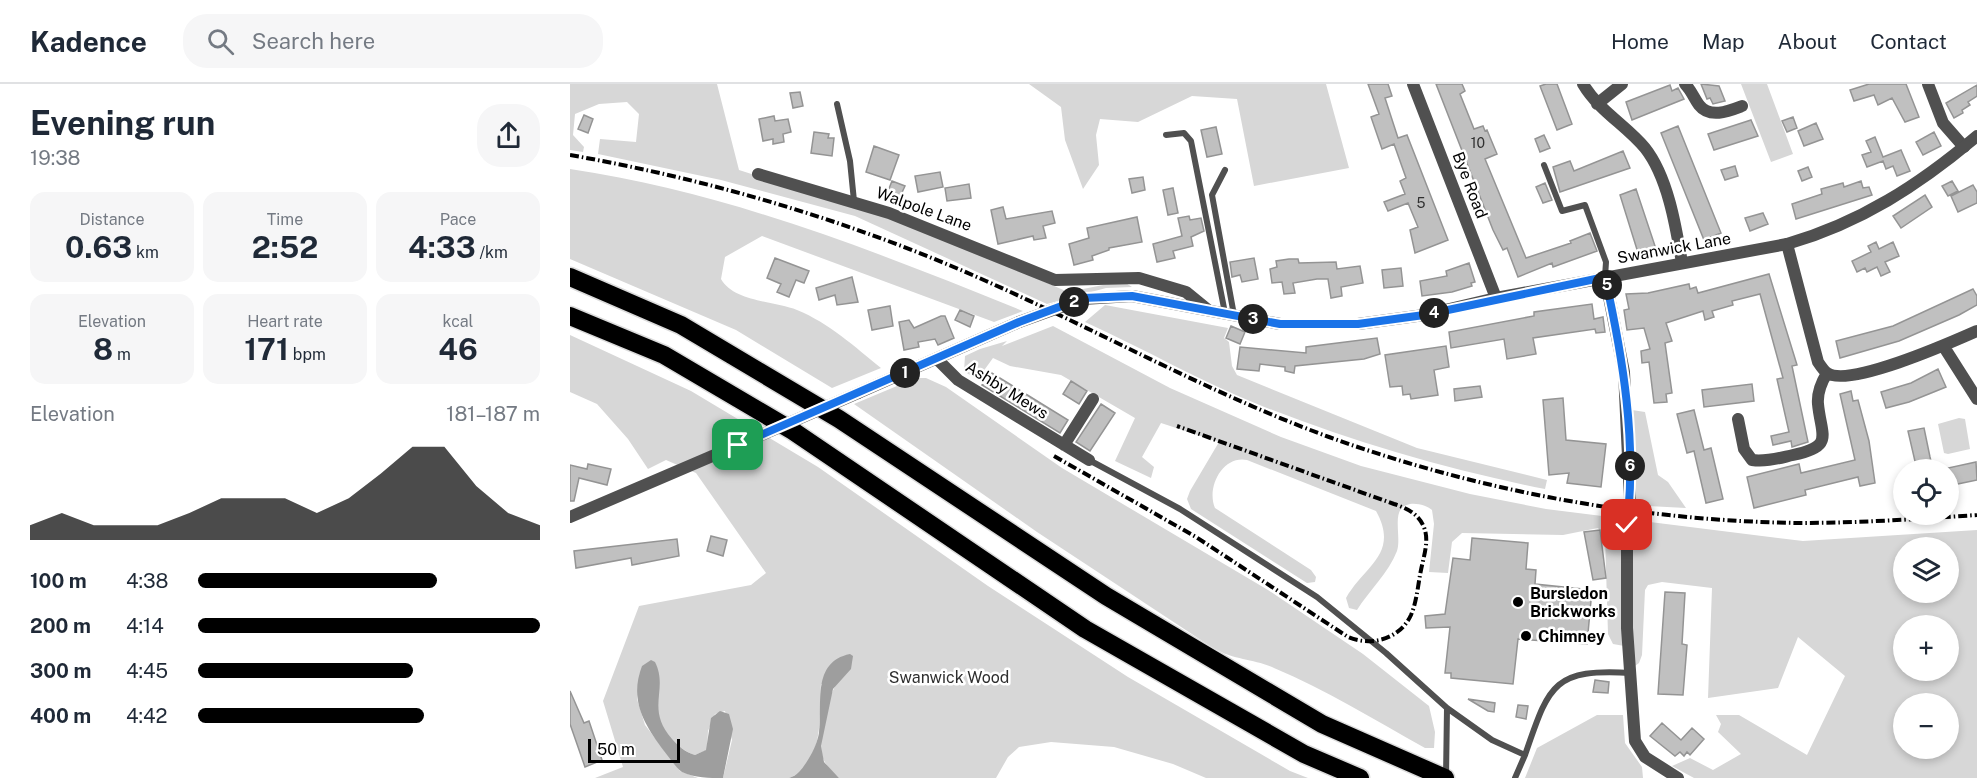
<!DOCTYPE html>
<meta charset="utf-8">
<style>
:root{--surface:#fff;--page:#f6f6f7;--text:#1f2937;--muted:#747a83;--line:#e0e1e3;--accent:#000}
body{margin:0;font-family:"Public Sans",sans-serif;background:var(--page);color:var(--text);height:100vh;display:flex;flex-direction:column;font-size:22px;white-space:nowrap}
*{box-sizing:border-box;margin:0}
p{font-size:20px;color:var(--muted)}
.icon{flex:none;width:33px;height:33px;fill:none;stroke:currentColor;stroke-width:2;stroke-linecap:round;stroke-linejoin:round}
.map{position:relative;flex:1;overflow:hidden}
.drawer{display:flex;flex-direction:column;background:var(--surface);width:570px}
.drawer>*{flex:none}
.fabs{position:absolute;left:1323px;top:375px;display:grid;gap:12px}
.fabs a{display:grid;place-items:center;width:66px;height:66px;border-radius:50%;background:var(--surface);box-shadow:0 3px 9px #0003;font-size:30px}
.scale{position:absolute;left:18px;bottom:15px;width:92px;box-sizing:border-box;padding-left:6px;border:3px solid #000;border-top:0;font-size:16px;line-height:21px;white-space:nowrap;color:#000;-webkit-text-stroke:4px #fff;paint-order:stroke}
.pin{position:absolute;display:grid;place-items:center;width:51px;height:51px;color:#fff;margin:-26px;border-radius:12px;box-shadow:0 3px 9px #0006}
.km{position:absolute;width:30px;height:30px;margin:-15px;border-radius:50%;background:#222;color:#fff;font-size:16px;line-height:30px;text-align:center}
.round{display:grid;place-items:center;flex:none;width:63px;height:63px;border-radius:24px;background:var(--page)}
.summary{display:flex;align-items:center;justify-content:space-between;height:102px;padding:0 30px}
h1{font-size:33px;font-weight:700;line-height:45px}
.metrics{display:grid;grid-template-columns:repeat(3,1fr);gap:9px;height:102px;padding:6px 30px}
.metrics div{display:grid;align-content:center;border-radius:15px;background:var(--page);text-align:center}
.metrics b{font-size:30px;font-weight:700}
.metrics small{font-size:16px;font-weight:400}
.metrics p{font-size:16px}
.chart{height:168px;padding:12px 30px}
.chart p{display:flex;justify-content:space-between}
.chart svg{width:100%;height:108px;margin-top:6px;fill:var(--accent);opacity:.7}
ul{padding:0 30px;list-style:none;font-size:20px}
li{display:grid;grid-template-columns:96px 72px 1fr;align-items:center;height:45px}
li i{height:15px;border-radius:8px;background:var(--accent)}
header{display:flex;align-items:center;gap:36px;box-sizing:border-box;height:84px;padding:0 30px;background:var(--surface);border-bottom:2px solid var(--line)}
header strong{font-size:28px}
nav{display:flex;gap:33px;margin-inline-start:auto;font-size:21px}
.search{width:420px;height:54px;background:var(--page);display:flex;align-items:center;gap:15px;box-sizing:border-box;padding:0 21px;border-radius:24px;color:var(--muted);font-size:22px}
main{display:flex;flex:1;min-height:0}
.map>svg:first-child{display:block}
.green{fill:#d7d7d7;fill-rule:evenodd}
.water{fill:#9e9e9e}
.building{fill:#c0c0c0;stroke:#949494;stroke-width:1.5}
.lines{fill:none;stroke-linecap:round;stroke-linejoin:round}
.motorway-casing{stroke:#dbdbdb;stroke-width:21}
.service{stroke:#505050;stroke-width:6}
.minor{stroke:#505050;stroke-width:12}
.tertiary{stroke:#505050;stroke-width:12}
.motorway{stroke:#000;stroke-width:18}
.rail{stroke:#000;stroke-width:4;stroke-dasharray:9 3 1.5 3;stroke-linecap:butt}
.minor-bridge{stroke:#505050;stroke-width:12}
.tertiary-bridge{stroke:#505050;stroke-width:12}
.route-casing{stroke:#fff;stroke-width:12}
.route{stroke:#1a73e8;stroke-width:8}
.poi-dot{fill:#000;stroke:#fff;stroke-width:2}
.labels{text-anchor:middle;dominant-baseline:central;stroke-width:5;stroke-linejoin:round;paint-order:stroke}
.number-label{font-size:14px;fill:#303030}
.street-label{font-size:16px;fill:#000;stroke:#fff}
.poi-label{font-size:16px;font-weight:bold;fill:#000;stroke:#fff;text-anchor:start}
.park-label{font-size:16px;fill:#2e2e2e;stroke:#fff}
</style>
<header>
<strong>Kadence</strong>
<div class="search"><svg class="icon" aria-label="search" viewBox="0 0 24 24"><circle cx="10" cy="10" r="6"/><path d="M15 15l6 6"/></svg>Search here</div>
<nav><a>Home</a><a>Map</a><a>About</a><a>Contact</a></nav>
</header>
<main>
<section class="drawer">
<div class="summary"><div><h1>Evening run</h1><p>19:38</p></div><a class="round"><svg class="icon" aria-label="share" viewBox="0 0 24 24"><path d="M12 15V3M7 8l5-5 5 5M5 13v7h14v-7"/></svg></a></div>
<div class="metrics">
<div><p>Distance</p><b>0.63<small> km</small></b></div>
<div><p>Time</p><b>2:52</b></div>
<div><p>Pace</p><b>4:33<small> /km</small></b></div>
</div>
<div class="metrics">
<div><p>Elevation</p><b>8<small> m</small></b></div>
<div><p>Heart rate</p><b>171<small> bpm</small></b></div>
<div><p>kcal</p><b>46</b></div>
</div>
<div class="chart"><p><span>Elevation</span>181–187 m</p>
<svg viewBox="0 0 160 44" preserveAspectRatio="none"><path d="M0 44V38L10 33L20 38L30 38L40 38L50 33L60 27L70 27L80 27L90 33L100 27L110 17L120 6L130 6L140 22L150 33L160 38V44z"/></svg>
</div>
<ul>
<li><b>100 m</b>4:38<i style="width:70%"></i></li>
<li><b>200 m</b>4:14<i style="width:100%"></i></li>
<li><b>300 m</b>4:45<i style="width:63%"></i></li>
<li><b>400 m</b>4:42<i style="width:66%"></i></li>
</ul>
</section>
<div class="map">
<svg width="1407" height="694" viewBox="0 0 1407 694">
<rect width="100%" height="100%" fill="#fff"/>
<path class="green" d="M0,0H147L169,86L355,146L498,208L553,197L562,203L536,204L477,220L285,132L151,96L28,70L30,55L66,58L69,30L57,18L29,20L5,30L3,51L14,63L13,68L0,66Z
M459,0H756L779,84L684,102L667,15L622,12L568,38L530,35L526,51L529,81L513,105L495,56L491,23Z
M1171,0H1197L1223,70L1201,78Z
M0,85C157,108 307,168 453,227L424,238L192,152L155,173L151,195C164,218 205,217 227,226C259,239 285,263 311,284L262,304L166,246L0,175Z
M535,221L658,244L654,254L659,258L662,282L667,291L847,364L977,396L975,405C878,386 784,358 692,322C631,298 575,265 515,238Z
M483,242L600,304L711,353L791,382L900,410L976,425L1233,457L1407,446V694H1124L1102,682L1120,674L1143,686L1171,670L1148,648L1151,640L1146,631H1169L1237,671L1275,592L1228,553L1208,604L1138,614L1142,504L1092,498L1078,501L1075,506L1072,571L1069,579L1061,585L1060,563L1043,560L1038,550L1035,452L1028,444L993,451L892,449L882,458L878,489L859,488L864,440L862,426C855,420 838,416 831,425C824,434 831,455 827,467C819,488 799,507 787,526L779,524L776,514C794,482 830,470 806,427L677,376C653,371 636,403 645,424L741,486L746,493L745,498L737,499L621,425L617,415L620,407L649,358L591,339L572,373L584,383L581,394L545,377L565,334L491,291L440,282L423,274L407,296L394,287L395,272L410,265L437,257L432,262ZM1334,464H1378V508H1334ZM1334,542H1378V586H1334ZM1334,620H1378V664H1334Z
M0,251L121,307L248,383L418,502L558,593L720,687L738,694H636L603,680L544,663L481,658L449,663L438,673L426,694H269C262,688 254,680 252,671C248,656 258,612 267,599L251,600C249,630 255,681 219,694H153L162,656L155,627L145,630L138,647L137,666L125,671C109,666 89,647 87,629C85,617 88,603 89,590L70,588L67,615L75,641L110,687L128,694H25L53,683L33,617L69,522L181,501L196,489L126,389L96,376L78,385L58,355L27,320L0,308Z
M346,294H356L376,303L492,384L698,506L793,570L859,622L865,648L864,664H855C805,636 756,606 704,584C682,574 666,577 643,564L467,448L284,320Z
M1062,326L1075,328L1088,391L1098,398L1116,424L1078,422L1063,418Z
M1389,334L1395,335L1400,365L1378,370L1374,369L1368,340Z
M1027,631H1053L1055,659L1072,683L1073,694H955L967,664Z"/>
<path class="water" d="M280,570L283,572L281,585L263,605L251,662L254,678L269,694H219C228,691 231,686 236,679C242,670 247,660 249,649C253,620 241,578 280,570Z
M81,576L85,578C99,606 75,624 102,655C108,662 115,668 125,671L136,666L141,634L150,627L159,630L163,645L153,694C139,694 125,694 112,688C105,683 100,674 94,667C74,640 59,616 72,582Z"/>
<path class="building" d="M798,0H818L822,12L815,14L828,54L837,51L878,156L845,169L840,146L848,143L838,119L818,127L814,118L835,110L830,97L836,94L824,60L812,65L801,33L809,30Z
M866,0H892L895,7L890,10L904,45L913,42L915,47L917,46L927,70L915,75L956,174L1001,159L1000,157L1020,149L1027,167L983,183L982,179L948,193L937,164L933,166L923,146Z
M976,0H987L1002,40L987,46L970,2Z
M1131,0L1149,2L1155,17L1143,20L1140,14L1137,15Z
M1299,0H1336L1349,33L1335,38L1322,14L1308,21L1304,11L1284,17L1280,6Z
M1100,1L1102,7L1108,4L1114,15L1062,36L1056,18Z
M1407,1V12L1398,18L1400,21L1392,26L1393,29L1384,34L1376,19Z
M230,8L233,22L223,24L220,9Z
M14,31L23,35L18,49L8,45Z
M204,32L205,37L218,35L221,48L213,50L214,58L203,60V55L193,57L189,35Z
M1223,33L1227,44L1217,48L1212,37Z
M1181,36L1188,52L1144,66L1138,50Z
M1246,39L1253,55L1234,62L1228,47Z
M1108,42L1151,149L1134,156L1091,49Z
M646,43L652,70L637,73L631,46Z
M244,48L259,50L258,54H264L262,72L241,69Z
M1364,48L1371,62L1353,71L1346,58Z
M974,51L980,64L970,68L965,55Z
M1305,53L1313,73L1331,66L1340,87L1327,92L1323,82L1316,85L1313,77L1297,83L1292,71L1301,68L1296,57Z
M304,62L329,71L320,96L296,88Z
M1053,67L1060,84L990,108L983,83L1000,77L1004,87Z
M1165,82L1168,92L1155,96L1151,86Z
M1238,83L1242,93L1232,97L1228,87Z
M370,88L373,103L348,108L345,92Z
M573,93L575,106L562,109L559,95Z
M322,97L335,102L328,117L316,112Z
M1291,97L1293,104L1299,103L1302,111L1226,135L1222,120L1252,110L1251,105L1273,99L1274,103Z
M1382,97L1388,107L1378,112L1372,102Z
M975,99L982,116L973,119L966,103Z
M399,100L401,114L377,117L375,104Z
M1403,101L1407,108V119L1388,128L1381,112Z
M603,104L608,129L598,131L593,106Z
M1066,105L1086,165L1069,172L1050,111Z
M1355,111L1362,123L1331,144L1323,132Z
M433,123L436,135L482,127L485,139L473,142L476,154L464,156L463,152L428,160L421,126Z
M1193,129L1198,140L1180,147L1175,134Z
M619,132L620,136L631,134L634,147L621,153L623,162L603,167L605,174L587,178L583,160L612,152L608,134Z
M567,133L572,158L539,164V166L522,172L523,176L504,181L499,160L519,154L517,144Z
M1306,158L1309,165L1323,158L1329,172L1315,178L1320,188L1311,192L1307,183L1297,188L1295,184L1287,188L1282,177L1301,168L1298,162Z
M205,174L239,187L234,199L226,196L219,213L207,208L211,200L197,194Z
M684,174L688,195L672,198L670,191L662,193L660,178Z
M719,175H728L729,179L766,178L767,185L790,182L793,199L771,203L772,212L761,214L758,195H747L723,199L725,209L714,210L712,198L702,199L700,185L707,183L706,177Z
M899,179L905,198L901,199L902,202L882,208L852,212L850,197L877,192L876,187Z
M831,184L833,202L814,204L812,186Z
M1199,190L1227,281L1222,282L1238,358L1222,363L1221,357L1203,361L1201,352L1219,348L1207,295L1213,294L1190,210L1162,217L1163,221L1142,227L1144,233L1135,236L1133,227L1096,239L1102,257L1095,259L1102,309L1096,310L1097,318L1084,319L1079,278L1072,279L1071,267L1080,265L1074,244L1057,246L1054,226L1059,225L1056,210L1078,209L1119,200L1120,205L1126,203L1128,209Z
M282,193L288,218L267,221L265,211L249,216L246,204Z
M1403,205L1407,212V221L1389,231L1329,257L1270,274L1266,257L1323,242Z
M1022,220L1024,235L1033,233L1035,248L1026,249L1025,245L963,254L966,270L937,275L934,255L881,264L879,248L964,232V228Z
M320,222L323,242L302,246L298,226Z
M390,226L404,232L400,243L385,236Z
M371,232H375L384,254L368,261L365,255L348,258L349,263L334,266L329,238L339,236L344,244Z
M661,242L675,248L670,260L656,254Z
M807,254L810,270L794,275L725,282L724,289L715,287V283L690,280L689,287L667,285L670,263L736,269V263Z
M876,262L879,283L864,286L868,311L841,315L840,310L833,311L832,302L820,303L815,271Z
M1368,285L1376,303L1339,318L1316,324L1311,308L1341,299Z
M420,288L498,336L490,349L412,301Z
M501,297L517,307L509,320L493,310Z
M1182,300L1184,317L1134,323L1132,306Z
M910,302L912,313L885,317L884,305Z
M1281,307L1283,317L1288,316L1299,357L1305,399L1290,402L1288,393L1235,406L1236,411L1184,424L1177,393L1229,380L1231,389L1285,376L1270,310Z
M993,314L996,356L1036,360L1031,403L997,399L999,389L979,391L973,316Z
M531,320L545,329L520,367L506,358Z
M1124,326L1134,366L1141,364L1153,415L1136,419L1124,367L1117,369L1107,330Z
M1354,344L1360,373L1363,386H1347L1338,347Z
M1406,378L1407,396L1378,402V384Z
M18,380L41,385L37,401L9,394L4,417H0V381L17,385Z
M1030,446L1036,494L1023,496L1014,448Z
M141,452L157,456L153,472L137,467Z
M902,454L958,459L956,485L966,486L965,500L1022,506L1017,560L948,555L943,600L881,594V589H875L880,543L856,544L855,532L875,530L883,474L900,476Z
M107,455L109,472L62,481L61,474L6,484L4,467Z
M1095,508L1115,509L1112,560L1117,561L1113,611L1088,610Z
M1025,596L1039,598L1038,609L1023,608Z
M0,607L14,639L19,637L32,676L15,683L0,640Z
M898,615L925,619L924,628L918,627Z
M948,621L958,622L956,635L946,633Z
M1092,639L1111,656L1122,644L1134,655L1120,671L1117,668L1114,672L1110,668L1105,672L1080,652Z"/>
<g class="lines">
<g class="motorway-casing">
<path id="motorway" d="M0,193L111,241L269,335L536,512L752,640L875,694
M0,232L94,271L223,347L515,545L734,670L790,694"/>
</g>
<path class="service" d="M267,20L280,77L284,117
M596,51L614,49L621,57L655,229
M974,81L992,127L1015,121L1036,178L1035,193
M655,86L642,111L664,231
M519,376L610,425L747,513L816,569L877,624L922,656L955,671L945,694
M955,671C979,602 982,584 1061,589
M876,693L877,624"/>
<path class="minor" d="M843,0L926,214
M1013,0C1029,27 1056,41 1075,64C1098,93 1106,143 1112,179
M1115,0C1121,6 1124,14 1129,21C1140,35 1159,27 1172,22
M1358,0L1373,39L1394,63
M1027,20L1052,0
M188,90L319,129L485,196L569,194L616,208L638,226
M1217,160L1248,278C1250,281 1254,287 1257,289C1279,304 1382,258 1407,247
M1035,193L1054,288L1060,416
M1374,263L1407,315
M367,275L388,296L519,376
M1168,335L1174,365L1182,376C1196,378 1209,374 1223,371C1265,362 1251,352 1248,320C1247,309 1251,299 1257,289
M494,361L523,315
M1057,441V544L1065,657L1075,673L1108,694"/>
<path class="tertiary" d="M513,215L562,212L710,240H788L854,231L926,214L1217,160C1290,139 1349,101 1407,52
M288,309L449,238
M0,433L168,361"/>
<use href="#motorway" class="motorway"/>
<path class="rail" d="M0,71C142,96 284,138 416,197C531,248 641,310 759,353C909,407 1071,437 1230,439C1289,439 1348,435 1407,431
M484,372L626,453L778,553C801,563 830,555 841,531C847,517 848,500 851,486C854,471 860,455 853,441C847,429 836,424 824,420L607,342"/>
<path class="minor-bridge" d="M1057,441L1060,416"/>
<path class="tertiary-bridge" d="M449,238L513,215
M168,361L288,309"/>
</g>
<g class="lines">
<g class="route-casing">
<path id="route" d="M168,361L449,238L513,214L562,212L710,240H788L854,231L1035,193C1053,274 1067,358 1057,441"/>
</g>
<use href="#route" class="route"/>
</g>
<g class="poi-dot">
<circle cx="948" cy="518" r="6"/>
<circle cx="956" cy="552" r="6"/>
</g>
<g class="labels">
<g class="number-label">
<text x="908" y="59">10</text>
<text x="851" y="119">5</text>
</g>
<g class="street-label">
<text transform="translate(900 101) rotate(69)">Bye Road</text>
<text transform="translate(354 125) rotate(20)">Walpole Lane</text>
<text transform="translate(1104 164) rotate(-10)">Swanwick Lane</text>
<text transform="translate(437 306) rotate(32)">Ashby Mews</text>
</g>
<g class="poi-label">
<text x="960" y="509">Bursledon<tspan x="960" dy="18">Brickworks</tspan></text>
<text x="968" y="552">Chimney</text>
</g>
<g class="park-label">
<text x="379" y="593">Swanwick Wood</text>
</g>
</g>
</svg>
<div class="fabs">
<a><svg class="icon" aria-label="locate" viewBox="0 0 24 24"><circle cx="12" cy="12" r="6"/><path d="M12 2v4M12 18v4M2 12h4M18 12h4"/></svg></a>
<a><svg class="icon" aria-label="layers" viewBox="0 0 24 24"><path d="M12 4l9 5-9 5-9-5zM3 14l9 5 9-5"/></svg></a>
<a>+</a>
<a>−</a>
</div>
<div class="scale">50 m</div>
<div class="pin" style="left:168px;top:361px;background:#1e9e55"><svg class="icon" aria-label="arrive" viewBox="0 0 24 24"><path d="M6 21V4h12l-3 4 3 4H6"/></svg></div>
<div class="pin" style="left:1057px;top:441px;background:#d93025"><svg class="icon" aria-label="check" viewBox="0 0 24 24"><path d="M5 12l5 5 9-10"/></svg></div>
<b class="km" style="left:335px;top:289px">1</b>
<b class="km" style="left:504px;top:218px">2</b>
<b class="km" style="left:683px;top:235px">3</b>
<b class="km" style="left:864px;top:229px">4</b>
<b class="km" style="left:1037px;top:201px">5</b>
<b class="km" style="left:1060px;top:382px">6</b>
</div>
</main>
